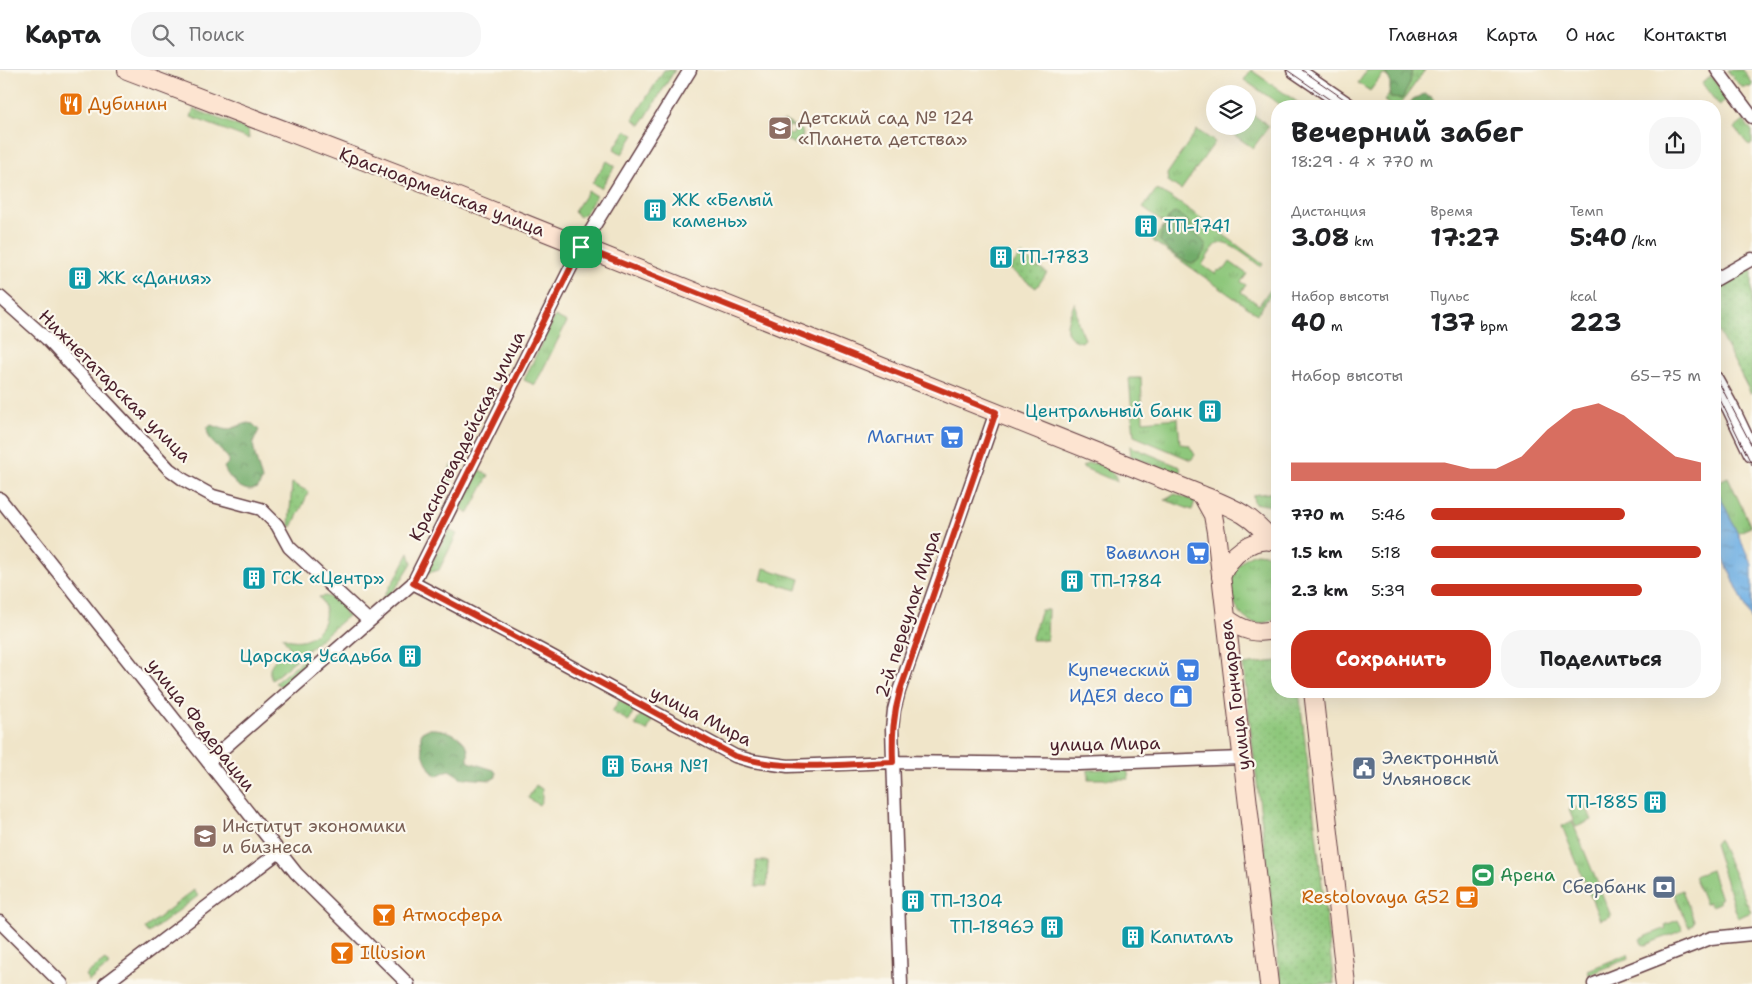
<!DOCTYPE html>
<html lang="ru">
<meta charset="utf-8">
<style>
:root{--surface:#fff;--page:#f6f6f6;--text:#202124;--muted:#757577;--line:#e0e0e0;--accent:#c8321e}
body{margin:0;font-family:"Shantell Sans",sans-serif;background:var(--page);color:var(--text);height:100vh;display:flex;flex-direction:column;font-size:19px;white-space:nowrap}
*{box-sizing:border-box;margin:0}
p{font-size:16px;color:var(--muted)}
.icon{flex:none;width:28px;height:28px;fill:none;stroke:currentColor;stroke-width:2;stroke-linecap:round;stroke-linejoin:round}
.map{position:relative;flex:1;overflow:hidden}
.sheet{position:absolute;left:1271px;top:30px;width:450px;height:598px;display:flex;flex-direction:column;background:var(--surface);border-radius:20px;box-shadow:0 5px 20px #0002}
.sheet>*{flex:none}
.controls{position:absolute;left:1206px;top:15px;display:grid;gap:10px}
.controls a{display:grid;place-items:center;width:50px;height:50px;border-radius:50%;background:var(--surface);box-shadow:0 5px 20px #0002;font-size:25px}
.pin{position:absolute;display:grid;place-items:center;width:42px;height:42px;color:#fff;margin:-21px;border-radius:10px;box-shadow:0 2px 8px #0006}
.round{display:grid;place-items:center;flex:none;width:52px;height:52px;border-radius:20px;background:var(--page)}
.summary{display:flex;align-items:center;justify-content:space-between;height:85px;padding:0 20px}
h1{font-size:28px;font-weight:700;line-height:38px}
.metrics{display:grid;grid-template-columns:repeat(3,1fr);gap:8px;height:85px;padding:5px 20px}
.metrics div{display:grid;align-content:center}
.metrics b{font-size:25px;font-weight:700}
.metrics small{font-size:14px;font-weight:400}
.metrics p{font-size:14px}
.chart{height:140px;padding:10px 20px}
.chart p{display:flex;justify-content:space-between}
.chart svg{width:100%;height:90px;margin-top:5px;fill:var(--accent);opacity:.7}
.action{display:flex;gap:10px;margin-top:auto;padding:10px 20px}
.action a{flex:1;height:58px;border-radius:20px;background:var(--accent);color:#fff;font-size:20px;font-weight:700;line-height:58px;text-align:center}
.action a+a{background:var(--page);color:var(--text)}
ul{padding:0 20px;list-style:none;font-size:16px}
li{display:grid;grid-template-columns:80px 60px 1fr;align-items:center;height:38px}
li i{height:12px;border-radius:6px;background:var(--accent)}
header{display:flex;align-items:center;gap:30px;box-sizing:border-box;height:70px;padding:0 25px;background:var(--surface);border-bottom:1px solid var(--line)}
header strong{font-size:24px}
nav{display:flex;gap:28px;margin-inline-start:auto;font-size:18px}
.search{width:350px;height:45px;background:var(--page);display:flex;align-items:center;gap:12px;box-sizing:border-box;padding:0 18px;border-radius:20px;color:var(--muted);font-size:19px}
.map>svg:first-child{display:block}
.grass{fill:url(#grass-tufts);stroke:#6c7353}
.forest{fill:url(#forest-crowns);stroke:#5e664b}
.park{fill:url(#park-dots);stroke:#6c7353}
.water{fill:url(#water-ripples);stroke:#5e6888}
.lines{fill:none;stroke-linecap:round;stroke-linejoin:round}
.minor-casing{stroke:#633d43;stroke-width:15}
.tertiary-casing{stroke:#633d43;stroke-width:19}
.secondary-casing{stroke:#633d43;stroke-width:20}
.minor{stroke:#fff;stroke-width:12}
.tertiary{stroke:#fff;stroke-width:16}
.secondary{stroke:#fde4d1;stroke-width:18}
.tram{stroke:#4a1f2b;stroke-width:1}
.route-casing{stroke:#fff;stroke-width:10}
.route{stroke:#c8321e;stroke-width:6}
.labels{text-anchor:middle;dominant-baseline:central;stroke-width:4.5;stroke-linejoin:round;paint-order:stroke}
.food-label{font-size:18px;fill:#c56008;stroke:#fbf7ec;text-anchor:start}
.education-label{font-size:18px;fill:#785e54;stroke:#fbf7ec;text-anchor:start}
.street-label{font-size:18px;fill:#4a1f2b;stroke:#fbf7ec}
.culture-label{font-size:18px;fill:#0d838f;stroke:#fbf7ec;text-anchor:start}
.shop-label{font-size:18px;fill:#366cbe;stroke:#fbf7ec;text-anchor:end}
.service-label{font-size:18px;fill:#4e5e75;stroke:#fbf7ec;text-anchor:start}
.leisure-label{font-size:18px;fill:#27864d;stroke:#fbf7ec;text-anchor:start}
</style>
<header>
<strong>Карта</strong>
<div class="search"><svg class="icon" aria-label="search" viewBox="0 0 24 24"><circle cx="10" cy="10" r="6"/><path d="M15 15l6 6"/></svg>Поиск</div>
<nav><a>Главная</a><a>Карта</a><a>О нас</a><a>Контакты</a></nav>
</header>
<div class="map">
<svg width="1752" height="914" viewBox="0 0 1752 914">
<defs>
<pattern id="grass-tufts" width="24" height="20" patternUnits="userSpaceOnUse" patternTransform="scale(1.25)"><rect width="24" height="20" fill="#8ec77b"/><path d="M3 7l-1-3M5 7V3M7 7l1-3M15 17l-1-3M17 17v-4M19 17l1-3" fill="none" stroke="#7caa6a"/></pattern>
<pattern id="forest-crowns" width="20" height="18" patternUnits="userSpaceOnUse" patternTransform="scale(1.25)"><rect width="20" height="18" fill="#72ac6b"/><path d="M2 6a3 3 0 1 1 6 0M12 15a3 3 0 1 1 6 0" fill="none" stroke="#608b58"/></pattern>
<pattern id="park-dots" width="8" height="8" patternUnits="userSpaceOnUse" patternTransform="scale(1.25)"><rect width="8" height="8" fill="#8ec77b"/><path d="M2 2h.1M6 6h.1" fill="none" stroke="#7caa6a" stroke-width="1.8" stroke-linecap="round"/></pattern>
<pattern id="water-ripples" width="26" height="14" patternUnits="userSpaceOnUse" patternTransform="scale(1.25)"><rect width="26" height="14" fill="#71b1e5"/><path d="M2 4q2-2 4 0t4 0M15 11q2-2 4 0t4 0" fill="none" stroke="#5f8fba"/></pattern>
</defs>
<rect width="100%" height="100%" fill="#fbf7ec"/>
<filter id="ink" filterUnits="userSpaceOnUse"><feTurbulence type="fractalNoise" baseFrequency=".02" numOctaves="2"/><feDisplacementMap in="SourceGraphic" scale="10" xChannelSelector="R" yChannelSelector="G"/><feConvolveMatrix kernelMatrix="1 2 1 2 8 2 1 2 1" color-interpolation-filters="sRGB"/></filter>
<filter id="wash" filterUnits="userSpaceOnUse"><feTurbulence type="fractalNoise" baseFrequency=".0096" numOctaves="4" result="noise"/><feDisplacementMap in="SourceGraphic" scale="20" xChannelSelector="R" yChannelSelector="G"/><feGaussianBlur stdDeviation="1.12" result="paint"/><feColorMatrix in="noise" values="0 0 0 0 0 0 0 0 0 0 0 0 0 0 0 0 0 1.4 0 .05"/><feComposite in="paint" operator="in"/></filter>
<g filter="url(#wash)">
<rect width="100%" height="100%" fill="#f0e5c9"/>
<path class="grass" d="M664,0H675L641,55L633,49Z
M1251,0L1303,36H1282L1244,10Z
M1367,0H1425L1399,36H1391L1384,31L1396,13L1383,4L1370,21L1358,13Z
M1727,0H1743L1752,13V17H1741Z
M1711,6L1728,29L1719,36L1702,13Z
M194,39L248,60L249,69L191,47Z
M1248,41L1269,56L1253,78L1221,56H1248Z
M785,51L793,55L792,57L789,56L786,62L792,65L795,60L793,58L794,56L802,60L803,65L799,72L794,74L777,64L776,59L780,52Z
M1744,51L1752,61V74L1749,76L1735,58Z
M626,60L634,65L622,84L614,79Z
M1197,60L1215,72L1181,120L1168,111L1167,104Z
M607,91L615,96L601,118L592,113Z
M1156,120C1168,121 1247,183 1263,194L1261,197C1253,191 1226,167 1216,175C1211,180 1206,189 1202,195L1215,204L1217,201L1225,199L1230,192L1247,204L1241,212L1246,215L1241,222L1259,235L1277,209V216L1257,244L1153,171L1165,154L1143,138Z
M588,121L596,126L586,142L580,147L574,142Z
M1075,232L1078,253L1085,269L1082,272C1057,267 1069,248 1075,232Z
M555,246L567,252L535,315L524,310Z
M1129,308H1141L1143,351L1178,348L1180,374L1189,375L1195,385L1191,390L1134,366Z
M1130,376L1180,397L1181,407L1131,386Z
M1088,393C1099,392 1115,399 1117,412L1082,397Z
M452,394L456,398V401L446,421L440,419Z
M479,400L489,405L469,443L460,438Z
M1728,407L1751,457L1737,463L1717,420H1715V413Z
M1277,422V437L1254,433L1253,425Z
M1175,424L1195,431L1192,440L1165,430Z
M449,460L457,464L439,500L428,503L429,498Z
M409,483L412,493L398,515L384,531L382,529L399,502Z
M1256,483L1267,484L1277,491V547C1237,576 1209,498 1256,483Z
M764,498L800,509L797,520L761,510Z
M326,526L335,529L346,540L344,542L345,544L348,543L349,545L272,610C264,595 279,586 290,578L282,566C307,582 339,551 319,527Z
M307,586C309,599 294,606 285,614L281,616L275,613Z
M619,630L635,639L629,651L612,642Z
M642,642L653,649L647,661L635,655Z
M1127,698L1129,709H1088V700Z
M1572,751L1611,846L1600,850L1562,756Z
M1718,769L1751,842L1738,848L1714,774Z
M1711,800L1721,829L1719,830L1720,833L1711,836L1709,832L1705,834L1694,806Z
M194,820L198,826L149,863L145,858Z
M1682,820L1694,850L1693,854L1689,857L1674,824Z
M1678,850L1683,860L1645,875L1642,874L1640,869L1666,858L1665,855Z
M1628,884L1629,888L1589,905L1588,900Z
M105,890L109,895L89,911L85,905Z"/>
<path class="forest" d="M1384,0H1412L1410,13L1402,29L1390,28V11Z
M1424,24L1432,27L1437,36H1408L1413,29Z
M1176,142L1186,149L1206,175C1206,180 1205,181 1202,185C1200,189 1197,192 1193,193C1185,193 1164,178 1160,171C1161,162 1167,145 1176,142Z
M247,353L253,354L259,360L253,373L255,385L262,410L258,418C255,419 252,420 249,420C238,419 227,406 224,397L228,393V388C219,377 208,373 207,358L211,355L227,360Z
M428,659C442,658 460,663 467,677C469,681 468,686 468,690L469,692L494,700L496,703V707L491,710L462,708L449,700L436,706C427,700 417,671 422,662Z"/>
<path class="park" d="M1021,184L1047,203L1036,218L1010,199Z
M1752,194V323L1751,324L1715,255V215Z
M292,413L309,422L292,457L289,455Z
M1041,540H1048L1047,570H1031Z
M1277,591L1278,621H1299L1334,914H1281L1243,595Z
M536,715L542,719V730L539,735L528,728Z
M1585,734L1592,750L1576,757L1569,740Z
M756,791H768L767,816H756Z"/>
<path class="water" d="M1717,419L1752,495V551L1715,470V420Z"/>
</g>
<g filter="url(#ink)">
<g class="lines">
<g class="minor-casing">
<path id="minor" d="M1717,0L1752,47
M1715,210L1752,189
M0,227L47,269L169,399L184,410L213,426L261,439L277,455L289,477L369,551
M0,429L296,803L408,914
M413,513L542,581L735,686L752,691L788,696L893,692L1079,694L1242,688
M208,692L413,513L581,177L690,0
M0,852L62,914
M105,914L279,782
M901,914L892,659L894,640L899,621L996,342
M1594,914L1711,868L1752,864"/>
</g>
<g class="tertiary-casing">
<path id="tertiary" d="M1295,0L1348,36
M1715,310L1731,339L1752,383"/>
</g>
<g class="secondary-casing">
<path id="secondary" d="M127,0L443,121L1202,425C1233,438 1251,444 1272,471
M1202,425L1213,445L1216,462L1269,914
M1221,507C1229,486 1254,463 1278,473
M1226,548C1243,561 1256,565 1278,559
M1313,621L1346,914"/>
</g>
<use href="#minor" class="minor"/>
<use href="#tertiary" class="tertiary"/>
<use href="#secondary" class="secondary"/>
<path class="tram" d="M1287,0L1339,36
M1302,0L1354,36
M1715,305L1752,376
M1715,319L1752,395"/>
</g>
</g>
<g class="lines" filter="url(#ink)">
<g class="route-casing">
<path id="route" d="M581,177L996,342L900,621C893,646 892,666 893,692C840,694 786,702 735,686L542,581L413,513Z"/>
</g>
<use href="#route" class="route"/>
</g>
<defs>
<g id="restaurant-square" transform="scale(1.25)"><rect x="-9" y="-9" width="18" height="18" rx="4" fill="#e8710a" stroke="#fbf7ec"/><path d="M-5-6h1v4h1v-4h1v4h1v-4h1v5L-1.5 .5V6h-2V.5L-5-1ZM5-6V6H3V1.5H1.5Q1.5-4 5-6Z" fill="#fff"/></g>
<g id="school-square" transform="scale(1.25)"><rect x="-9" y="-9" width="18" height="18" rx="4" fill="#8d6e63" stroke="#fbf7ec"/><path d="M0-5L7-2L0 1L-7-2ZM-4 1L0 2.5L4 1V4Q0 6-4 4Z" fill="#fff"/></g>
<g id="building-square" transform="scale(1.25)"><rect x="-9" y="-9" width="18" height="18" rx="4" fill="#0f9aa8" stroke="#fbf7ec"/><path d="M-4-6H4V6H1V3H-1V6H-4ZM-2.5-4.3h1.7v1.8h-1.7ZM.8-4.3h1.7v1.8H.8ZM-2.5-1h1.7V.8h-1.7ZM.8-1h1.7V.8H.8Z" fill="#fff"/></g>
<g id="supermarket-square" transform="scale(1.25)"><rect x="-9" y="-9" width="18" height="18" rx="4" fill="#3f7fe0" stroke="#fbf7ec"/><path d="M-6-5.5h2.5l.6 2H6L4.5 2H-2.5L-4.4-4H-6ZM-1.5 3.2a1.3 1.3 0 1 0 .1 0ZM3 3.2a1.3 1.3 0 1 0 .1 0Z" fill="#fff"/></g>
<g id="shop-square" transform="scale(1.25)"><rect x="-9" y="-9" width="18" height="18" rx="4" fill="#3f7fe0" stroke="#fbf7ec"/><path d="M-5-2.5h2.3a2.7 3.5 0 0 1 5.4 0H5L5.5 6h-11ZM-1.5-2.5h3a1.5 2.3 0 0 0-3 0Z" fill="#fff"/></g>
<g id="civic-square" transform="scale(1.25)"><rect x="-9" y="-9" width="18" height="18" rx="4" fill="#5c6f8a" stroke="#fbf7ec"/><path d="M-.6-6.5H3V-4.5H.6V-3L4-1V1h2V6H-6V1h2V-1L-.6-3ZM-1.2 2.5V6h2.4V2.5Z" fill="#fff"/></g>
<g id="university-square" transform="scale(1.25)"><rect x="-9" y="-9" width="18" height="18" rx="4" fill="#8d6e63" stroke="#fbf7ec"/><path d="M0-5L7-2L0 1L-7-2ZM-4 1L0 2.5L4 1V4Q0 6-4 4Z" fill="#fff"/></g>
<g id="stadium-square" transform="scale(1.25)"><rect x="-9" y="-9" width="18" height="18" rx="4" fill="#2e9e5b" stroke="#fbf7ec"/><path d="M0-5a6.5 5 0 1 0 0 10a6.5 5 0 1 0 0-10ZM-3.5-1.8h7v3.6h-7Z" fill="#fff"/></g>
<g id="bank-square" transform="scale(1.25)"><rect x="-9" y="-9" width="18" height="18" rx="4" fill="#5c6f8a" stroke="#fbf7ec"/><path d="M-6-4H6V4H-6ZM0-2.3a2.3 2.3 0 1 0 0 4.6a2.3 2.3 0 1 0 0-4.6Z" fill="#fff"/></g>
<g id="cafe-square" transform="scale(1.25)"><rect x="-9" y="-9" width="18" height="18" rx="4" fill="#e8710a" stroke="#fbf7ec"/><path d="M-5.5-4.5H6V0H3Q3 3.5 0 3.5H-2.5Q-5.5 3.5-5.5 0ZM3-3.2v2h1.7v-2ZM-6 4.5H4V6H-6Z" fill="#fff"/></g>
<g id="bar-square" transform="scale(1.25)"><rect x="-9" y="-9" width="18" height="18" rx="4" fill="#e8710a" stroke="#fbf7ec"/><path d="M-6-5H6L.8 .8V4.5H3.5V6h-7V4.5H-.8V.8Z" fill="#fff"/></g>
</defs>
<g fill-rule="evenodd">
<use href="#restaurant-square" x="71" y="34"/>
<use href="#school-square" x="780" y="58"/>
<use href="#building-square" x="655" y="140"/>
<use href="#building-square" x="1146" y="156"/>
<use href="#building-square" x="1001" y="187"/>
<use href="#building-square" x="80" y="208"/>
<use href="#building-square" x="1210" y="341"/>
<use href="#supermarket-square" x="952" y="367"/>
<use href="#supermarket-square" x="1198" y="483"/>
<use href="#building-square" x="254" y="508"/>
<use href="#building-square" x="1072" y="511"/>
<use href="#building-square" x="410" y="586"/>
<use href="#supermarket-square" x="1188" y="600"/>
<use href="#shop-square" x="1181" y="626"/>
<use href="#building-square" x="613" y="696"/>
<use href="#civic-square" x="1364" y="698"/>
<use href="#building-square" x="1655" y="732"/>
<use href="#university-square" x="205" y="766"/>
<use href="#stadium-square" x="1483" y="805"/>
<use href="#bank-square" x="1664" y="817"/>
<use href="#cafe-square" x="1467" y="827"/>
<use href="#building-square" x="913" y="831"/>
<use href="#bar-square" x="384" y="845"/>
<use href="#building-square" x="1052" y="857"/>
<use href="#building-square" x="1133" y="867"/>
<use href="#bar-square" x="342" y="883"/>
</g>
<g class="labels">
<g class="food-label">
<text x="88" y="34">Дубинин</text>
<text x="1450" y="827" text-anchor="end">Restolovaya G52</text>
<text x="402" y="845">Атмосфера</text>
<text x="360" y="883">Illusion</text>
</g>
<g class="education-label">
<text x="798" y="48">Детский сад № 124<tspan x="798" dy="21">«Планета детства»</tspan></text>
<text x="222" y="756">Институт экономики<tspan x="222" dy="21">и бизнеса</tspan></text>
</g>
<g class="street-label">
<text transform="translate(442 122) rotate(21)">Красноармейская улица</text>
<text transform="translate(115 316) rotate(45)">Нижнетатарская улица</text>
<text transform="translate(467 366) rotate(-63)">Красногвардейская улица</text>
<text transform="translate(908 544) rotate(-72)">2-й переулок Мира</text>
<text transform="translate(1235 625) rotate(-97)">улица Гончарова</text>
<text transform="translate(701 646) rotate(27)">улица Мира</text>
<text transform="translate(201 655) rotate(52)">улица Федерации</text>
<text transform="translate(1105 674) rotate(-1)">улица Мира</text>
</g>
<g class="culture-label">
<text x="672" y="130">ЖК «Белый<tspan x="672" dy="21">камень»</tspan></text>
<text x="1164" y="156">ТП-1741</text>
<text x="1018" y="187">ТП-1783</text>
<text x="98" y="208">ЖК «Дания»</text>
<text x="1192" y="341" text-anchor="end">Центральный банк</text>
<text x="272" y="508">ГСК «Центр»</text>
<text x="1090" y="511">ТП-1784</text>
<text x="392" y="586" text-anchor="end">Царская Усадьба</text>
<text x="630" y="696">Баня №1</text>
<text x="1638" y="732" text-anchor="end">ТП-1885</text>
<text x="930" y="831">ТП-1304</text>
<text x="1034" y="857" text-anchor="end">ТП-1896Э</text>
<text x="1150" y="867">Капиталъ</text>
</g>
<g class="shop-label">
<text x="934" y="367">Магнит</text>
<text x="1180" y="483">Вавилон</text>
<text x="1170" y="600">Купеческий</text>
<text x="1164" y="626">ИДЕЯ deco</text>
</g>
<g class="service-label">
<text x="1382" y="688">Электронный<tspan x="1382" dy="21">Ульяновск</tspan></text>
<text x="1646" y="817" text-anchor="end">Сбербанк</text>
</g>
<g class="leisure-label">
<text x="1500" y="805">Арена</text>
</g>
</g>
</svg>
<div class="controls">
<a><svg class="icon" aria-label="layers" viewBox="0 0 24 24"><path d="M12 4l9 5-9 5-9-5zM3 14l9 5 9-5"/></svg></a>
</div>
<div class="pin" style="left:581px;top:177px;background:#1e9e55"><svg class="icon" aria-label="arrive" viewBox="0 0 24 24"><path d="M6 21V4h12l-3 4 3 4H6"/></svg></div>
<section class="sheet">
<div class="summary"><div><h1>Вечерний забег</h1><p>18:29 · 4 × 770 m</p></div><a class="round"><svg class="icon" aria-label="share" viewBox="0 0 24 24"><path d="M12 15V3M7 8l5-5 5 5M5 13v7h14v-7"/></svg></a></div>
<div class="metrics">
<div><p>Дистанция</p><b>3.08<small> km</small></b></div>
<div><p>Время</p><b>17:27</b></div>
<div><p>Темп</p><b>5:40<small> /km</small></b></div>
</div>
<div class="metrics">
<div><p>Набор высоты</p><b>40<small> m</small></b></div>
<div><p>Пульс</p><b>137<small> bpm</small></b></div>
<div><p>kcal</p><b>223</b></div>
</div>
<div class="chart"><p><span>Набор высоты</span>65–75 m</p>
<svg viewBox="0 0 160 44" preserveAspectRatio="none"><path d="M0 44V35L10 35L20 35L30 35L40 35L50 35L60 35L70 38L80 38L90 32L100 19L110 9L120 6L130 12L140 22L150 32L160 35V44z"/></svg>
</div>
<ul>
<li><b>770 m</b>5:46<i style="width:72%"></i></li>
<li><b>1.5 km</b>5:18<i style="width:100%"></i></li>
<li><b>2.3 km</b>5:39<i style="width:78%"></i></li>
</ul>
<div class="action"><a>Сохранить</a><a>Поделиться</a></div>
</section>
</div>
